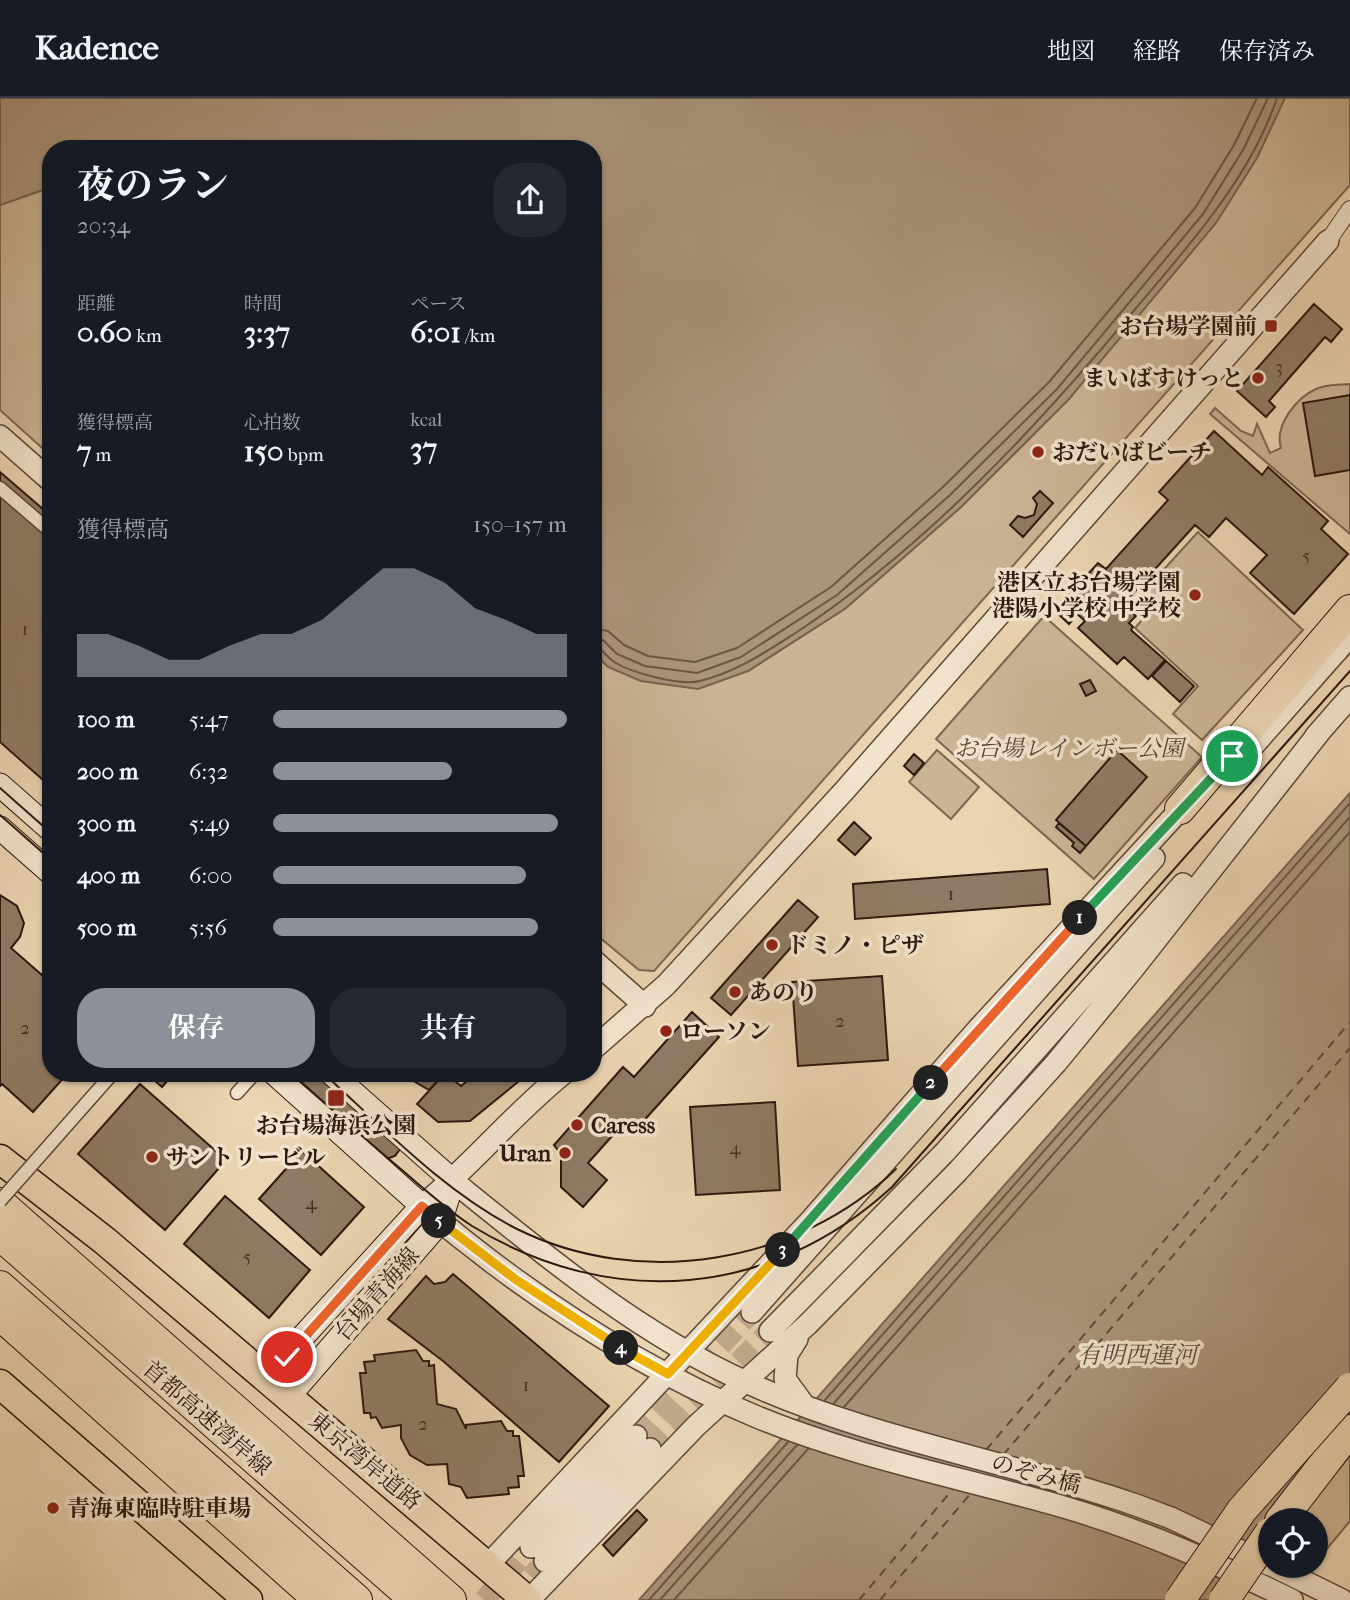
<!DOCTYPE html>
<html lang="ja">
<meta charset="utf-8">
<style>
:root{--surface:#171b24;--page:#242831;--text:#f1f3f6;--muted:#9ea1a6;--line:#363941;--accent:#8c9099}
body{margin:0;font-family:"IM FELL French Canon","Noto Serif JP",serif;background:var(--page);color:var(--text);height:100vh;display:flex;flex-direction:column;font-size:26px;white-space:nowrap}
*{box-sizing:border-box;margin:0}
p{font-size:23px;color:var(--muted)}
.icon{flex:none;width:38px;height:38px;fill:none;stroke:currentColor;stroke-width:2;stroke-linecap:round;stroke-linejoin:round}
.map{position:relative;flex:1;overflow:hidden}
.sheet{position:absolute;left:42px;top:42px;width:560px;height:942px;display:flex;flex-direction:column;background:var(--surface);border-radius:28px;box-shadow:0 2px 5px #0004}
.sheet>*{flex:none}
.buttons{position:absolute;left:1258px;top:1410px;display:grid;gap:14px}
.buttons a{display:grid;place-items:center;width:70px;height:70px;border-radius:50%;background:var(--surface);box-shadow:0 2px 5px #0004;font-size:35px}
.pin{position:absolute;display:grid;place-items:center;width:60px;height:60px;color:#fff;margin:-30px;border:4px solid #fff;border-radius:50%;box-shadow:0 2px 7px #0007}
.km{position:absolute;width:35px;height:35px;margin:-18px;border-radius:50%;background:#222;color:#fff;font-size:19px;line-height:35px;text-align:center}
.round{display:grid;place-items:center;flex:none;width:74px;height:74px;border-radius:28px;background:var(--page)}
.summary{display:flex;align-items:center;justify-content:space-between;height:119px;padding:0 35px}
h1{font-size:38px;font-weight:700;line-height:52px}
.metrics{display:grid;grid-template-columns:repeat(3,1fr);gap:10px;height:119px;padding:7px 35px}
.metrics div{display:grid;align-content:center}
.metrics b{font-size:30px;font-weight:700}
.metrics small{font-size:19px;font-weight:400}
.metrics p{font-size:19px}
.chart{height:196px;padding:14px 35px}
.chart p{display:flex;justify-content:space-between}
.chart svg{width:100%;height:126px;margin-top:7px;fill:var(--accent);opacity:.7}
.cta{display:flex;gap:14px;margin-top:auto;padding:14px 35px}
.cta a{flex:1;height:80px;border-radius:28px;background:var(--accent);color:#fff;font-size:28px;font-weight:700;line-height:80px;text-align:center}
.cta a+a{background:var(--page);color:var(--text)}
ul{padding:0 35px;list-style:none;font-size:23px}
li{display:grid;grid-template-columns:112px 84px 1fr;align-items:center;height:52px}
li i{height:18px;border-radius:9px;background:var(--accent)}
header{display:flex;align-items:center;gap:42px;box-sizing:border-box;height:98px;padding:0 35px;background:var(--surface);border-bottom:2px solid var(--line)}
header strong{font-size:33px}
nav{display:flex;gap:38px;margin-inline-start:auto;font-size:24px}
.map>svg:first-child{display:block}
.green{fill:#cbb495;stroke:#7c6652;stroke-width:2}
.water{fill:#aa947a;stroke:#78624f;stroke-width:2}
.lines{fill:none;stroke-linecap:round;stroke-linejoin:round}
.shore{stroke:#6b5644;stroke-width:2}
.ferry{stroke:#5e4a3a;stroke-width:2;stroke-dasharray:9 7;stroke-linecap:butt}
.building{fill:#8f7a63;stroke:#2c180f;stroke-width:2}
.tertiary-tunnel{stroke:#c5ae91;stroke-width:21;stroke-dasharray:21 10;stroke-linecap:butt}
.pedestrian-casing{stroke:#5c4738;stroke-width:15}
.minor-casing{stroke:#5c4738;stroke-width:18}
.tertiary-casing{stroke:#5c4738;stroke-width:24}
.secondary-casing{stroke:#2c180f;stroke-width:25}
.trunk-casing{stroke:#2c180f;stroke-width:31}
.motorway-casing{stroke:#2c180f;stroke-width:32}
.pedestrian{stroke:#f2e3cc;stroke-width:12}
.minor{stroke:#f2e3cc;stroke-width:16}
.tertiary{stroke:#f2e3cc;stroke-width:21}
.secondary{stroke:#f2e3cc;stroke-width:23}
.trunk{stroke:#ebd4b1;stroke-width:28}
.motorway{stroke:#ebd4b1;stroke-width:30}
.tram{stroke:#2c180f;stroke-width:2}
.pedestrian-bridge-casing{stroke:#5c4738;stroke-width:15;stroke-linecap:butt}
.motorway-bridge-casing{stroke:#2c180f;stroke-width:32;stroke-linecap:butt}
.pedestrian-bridge{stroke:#f2e3cc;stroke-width:12}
.motorway-bridge{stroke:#ebd4b1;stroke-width:30}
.split-1-casing{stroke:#fff;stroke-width:14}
.split-2-casing{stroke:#fff;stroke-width:14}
.split-3-casing{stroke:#fff;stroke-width:14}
.split-4-casing{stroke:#fff;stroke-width:14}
.split-5-casing{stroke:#fff;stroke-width:14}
.split-6-casing{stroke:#fff;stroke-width:14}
.split-1{stroke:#22a559;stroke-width:9}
.split-2{stroke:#f0652b;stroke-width:9}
.split-3{stroke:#22a559;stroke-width:9}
.split-4{stroke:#f5b400;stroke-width:9}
.split-5{stroke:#f5b400;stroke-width:9}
.split-6{stroke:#f0652b;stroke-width:9}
.poi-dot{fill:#8f2418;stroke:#f2e3cc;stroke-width:2.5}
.labels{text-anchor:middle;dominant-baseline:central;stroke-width:7;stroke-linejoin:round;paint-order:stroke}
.number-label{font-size:19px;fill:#453024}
.poi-label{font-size:23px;font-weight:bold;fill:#2c180f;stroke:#f2e3cc;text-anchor:start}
.park-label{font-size:23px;font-style:italic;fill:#5c4737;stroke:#f2e3cc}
.street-label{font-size:23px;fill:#2c180f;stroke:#f2e3cc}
.water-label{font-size:24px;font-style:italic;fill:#5e4a3a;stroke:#f2e3cc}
</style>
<header>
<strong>Kadence</strong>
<nav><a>地図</a><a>経路</a><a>保存済み</a></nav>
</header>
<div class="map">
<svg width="1350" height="1502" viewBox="0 0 1350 1502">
<rect width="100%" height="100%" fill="#ebd4b1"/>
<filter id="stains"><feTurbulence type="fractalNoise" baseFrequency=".00286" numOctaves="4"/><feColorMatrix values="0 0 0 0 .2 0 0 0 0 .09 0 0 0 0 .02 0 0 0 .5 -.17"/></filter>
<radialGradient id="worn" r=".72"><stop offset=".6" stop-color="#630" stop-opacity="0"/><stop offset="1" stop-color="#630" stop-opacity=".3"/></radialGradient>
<path class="green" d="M1285,0H1350V87L654,873L639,872L593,834V553L608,569L748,573L846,510L961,409L1069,301Z
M51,89V358L0,312V107Z
M1350,286V436L1210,316L1215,310L1241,333L1253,338L1257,326L1270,355L1281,350C1274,328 1296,300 1316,291C1326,286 1339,287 1350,286Z
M1198,434L1303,532L1202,642L1173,616L1198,588L1135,530L1148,515L1135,503Z
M1044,518L1202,659L1094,781L936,641Z
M937,652L979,689L951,721L909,684Z
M1350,1358V1423L1316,1464V1423H1294Z"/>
<path class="water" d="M0,0H1285L1257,60L1216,125L1069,301L961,409L846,510L748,573L698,591L641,583L608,569L593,553V51H51V89L0,107Z
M1350,695V1352L1220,1502H639Z"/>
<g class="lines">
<path class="shore" d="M593,530L608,533L624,547L648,558L695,564L737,550L831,489L943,389L1049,284L1195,110L1234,47L1257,0
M593,540L603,542L617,556L645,568L697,575L741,559L837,497L950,397L1057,291L1203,116L1243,52L1268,0
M593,549C603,550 606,559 614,564C632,575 680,588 700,583C736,574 764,555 794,536C925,450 1037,329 1137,209C1190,146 1250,80 1277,0
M825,1302L1350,705
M834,1305L1350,719
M844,1309L1350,734
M649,1502L788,1344
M660,1502L797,1347
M674,1502L808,1351"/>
<path class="ferry" d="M986,1352L1350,924
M1003,1357L1350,950
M859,1502L953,1391
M880,1502L972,1394"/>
</g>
<path class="building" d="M1314,206L1342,231L1331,244L1325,239L1269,303L1275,309L1266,319L1237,293Z
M1350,297V372L1315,378L1303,305Z
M1214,333L1262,377L1268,369L1328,423L1321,431L1348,456L1294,516L1250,475L1267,457L1226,420L1209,439L1195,427L1128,501L1137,509L1132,514L1136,518L1129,525L1133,529L1131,532L1165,562L1148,581L1124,559L1117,566L1078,530L1085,523L1063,503L1098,465L1106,471L1168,402L1159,394Z
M0,374L51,418V689L0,644Z
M1040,393L1053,405L1023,439L1010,427L1018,418L1025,420L1034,417L1037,406L1033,400Z
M1063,506L1076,518L1069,526L1056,514Z
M1166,563L1194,588L1180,604L1152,578Z
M1090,582L1096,593L1086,598L1080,586Z
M1117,652L1147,679L1086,748L1056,722Z
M914,656L924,665L914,677L904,668Z
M854,724L871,740L855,757L838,742Z
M1059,725L1086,748L1080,755L1072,748L1074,745L1056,729Z
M1047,771L1050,806L855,821L853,786Z
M0,797L17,808L24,825L20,839L11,850L51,885V975H68L33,1014L2,986L0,988Z
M798,802L818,819L731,917L711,900Z
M882,878L888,962L798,968L792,884Z
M692,914L719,939L631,1037L621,1028L588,1065L607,1082L583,1109L561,1089V1056L554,1047L623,969L634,979Z
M146,975H174L162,989Z
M293,975H327L400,1051L395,1058L383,1062L292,981Z
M410,975H445L429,992L412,982Z
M445,975L461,988L477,975H529L470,1023L438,1024L417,1006Z
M140,986L226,1062L165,1132L78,1056Z
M775,1004L780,1092L696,1097L690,1009Z
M302,1053L364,1109L321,1157L259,1101Z
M225,1098L310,1172L269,1220L184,1146Z
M453,1176L609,1308L559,1364L443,1263L388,1221L426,1178L434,1186L445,1184Z
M416,1252L423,1263H429V1268L434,1267L437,1306L456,1311L466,1331V1327L501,1323L507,1333H513V1338H519L524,1378H518L519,1389L508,1390L509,1396L467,1400L461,1389L449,1386L447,1366L427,1367L410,1357L401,1340V1327L382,1330L376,1319L371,1320L370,1315H364L360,1275H366L364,1264L375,1263L374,1257Z
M637,1412L647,1422L613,1458L603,1447Z"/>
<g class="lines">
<path class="tertiary-tunnel" d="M636,1338L752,1214
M650,1351L770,1233
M484,1502L531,1449
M511,1502L545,1463"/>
<g class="pedestrian-casing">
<path id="pedestrian" d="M0,390L51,434
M237,995L255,975"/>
</g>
<g class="minor-casing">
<path id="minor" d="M1328,143L1350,111"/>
</g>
<g class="tertiary-casing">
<path id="tertiary" d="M0,338L51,383
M1302,588L1338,552
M1315,639L1350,599
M1245,657L1350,538
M593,862L645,908
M593,951L666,887L845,692L1328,143
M564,975C513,1016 472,1067 422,1108C522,1193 635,1268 757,1319C857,1360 964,1380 1067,1410C1145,1433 1218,1466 1292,1502
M453,1083C543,1156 639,1236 746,1284C870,1341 1007,1362 1136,1407L1171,1420L1270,1467
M752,1214L1154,760
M770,1233L946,1053L1183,786
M797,1241L787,1257L785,1281L804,1307
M531,1449L636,1338
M545,1463L650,1351
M487,1468L812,1121L979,930L1190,701
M1273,1468L1342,1502
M529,1502L696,1328L808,1226L958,1073L1056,965L1133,871L1322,631"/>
</g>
<g class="secondary-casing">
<path id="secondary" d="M0,687L51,732
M0,730L51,775
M266,1279L422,1108L274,975
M289,1298L440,1124L453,1083L331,975"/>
</g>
<g class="trunk-casing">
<path id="trunk" d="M0,1061L105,1143L527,1502
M0,1286L248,1502"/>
</g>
<g class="motorway-casing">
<path id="motorway" d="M1180,711L1350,512
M0,1105L451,1502
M0,1137L415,1502
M0,1188L357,1502
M0,1217L319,1502
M1280,1423L1350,1332"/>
</g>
<use href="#pedestrian" class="pedestrian"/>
<use href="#minor" class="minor"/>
<use href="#tertiary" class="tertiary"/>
<use href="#secondary" class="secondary"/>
<use href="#trunk" class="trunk"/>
<use href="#motorway" class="motorway"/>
<path class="tram" d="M0,690L51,735
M0,717L51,762
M290,975C327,1007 364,1040 402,1072C424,1091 447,1112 472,1128C612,1213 771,1200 892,1089L1350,573
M323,975C383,1029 444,1094 517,1131C640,1192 798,1166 896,1071"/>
<g class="pedestrian-bridge-casing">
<path id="pedestrian-bridge" d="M0,1103L113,975"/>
</g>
<g class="motorway-bridge-casing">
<path id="motorway-bridge" d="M1180,1502L1242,1412L1350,1290
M1224,1502L1270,1435"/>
</g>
<use href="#pedestrian-bridge" class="pedestrian-bridge"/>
<use href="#motorway-bridge" class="motorway-bridge"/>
</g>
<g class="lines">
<g class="split-1-casing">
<path id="split-1" d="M1080,820L1232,658"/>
</g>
<g class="split-2-casing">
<path id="split-2" d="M931,985L1080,820"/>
</g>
<g class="split-3-casing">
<path id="split-3" d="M783,1152L931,985"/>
</g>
<g class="split-4-casing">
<path id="split-4" d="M621,1250L668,1276L783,1152"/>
</g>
<g class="split-5-casing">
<path id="split-5" d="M439,1123L515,1181L621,1250"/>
</g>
<g class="split-6-casing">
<path id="split-6" d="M287,1259L422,1108L439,1123"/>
</g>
<use href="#split-1" class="split-1"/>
<use href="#split-2" class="split-2"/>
<use href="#split-3" class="split-3"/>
<use href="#split-4" class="split-4"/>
<use href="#split-5" class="split-5"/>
<use href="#split-6" class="split-6"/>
</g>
<g class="poi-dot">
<rect x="1264" y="221" width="14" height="14" rx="3.5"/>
<circle cx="1258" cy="280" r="7"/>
<circle cx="1038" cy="354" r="7"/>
<circle cx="1195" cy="497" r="7"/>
<circle cx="772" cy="847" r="7"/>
<circle cx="735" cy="894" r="7"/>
<circle cx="666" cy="933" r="7"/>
<rect x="327" y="991" width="18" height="18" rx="3.5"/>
<circle cx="577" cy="1027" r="7"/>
<circle cx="565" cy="1055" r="7"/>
<circle cx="152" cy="1059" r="7"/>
<circle cx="53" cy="1410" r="7"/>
</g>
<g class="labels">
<g class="number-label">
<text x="1279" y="269">3</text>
<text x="1306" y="458">5</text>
<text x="25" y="531">1</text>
<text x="951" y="796">1</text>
<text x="840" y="923">2</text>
<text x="25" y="930">2</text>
<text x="735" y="1050">4</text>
<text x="311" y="1105">4</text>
<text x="247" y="1159">5</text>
<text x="526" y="1287">1</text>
<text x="423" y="1326">2</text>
</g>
<g class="poi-label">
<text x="1257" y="228" text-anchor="end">お台場学園前</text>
<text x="1244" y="280" text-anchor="end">まいばすけっと</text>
<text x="1052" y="354">おだいばビーチ</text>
<text x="1181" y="484" text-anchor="end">港区立お台場学園<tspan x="1181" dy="26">港陽小学校 中学校</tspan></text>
<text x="786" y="847">ドミノ・ピザ</text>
<text x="749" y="894">あのり</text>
<text x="680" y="933">ローソン</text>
<text x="336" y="1027" text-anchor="middle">お台場海浜公園</text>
<text x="591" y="1027">Caress</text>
<text x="551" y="1055" text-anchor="end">Uran</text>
<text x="166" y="1059">サントリービル</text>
<text x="67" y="1410">青海東臨時駐車場</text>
</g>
<g class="park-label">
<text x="1069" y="650">お台場レインボー公園</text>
</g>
<g class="street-label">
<text transform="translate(377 1196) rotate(-49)">台場青海線</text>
<text transform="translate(207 1320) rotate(41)">首都高速湾岸線</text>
<text transform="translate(365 1363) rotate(40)">東京湾岸道路</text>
<text transform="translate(1036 1376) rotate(15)">のぞみ橋</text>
</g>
<g class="water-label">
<text x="1137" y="1257">有明西運河</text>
</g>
</g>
<rect width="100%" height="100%" filter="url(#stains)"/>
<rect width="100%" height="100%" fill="url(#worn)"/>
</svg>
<div class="buttons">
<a><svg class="icon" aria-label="locate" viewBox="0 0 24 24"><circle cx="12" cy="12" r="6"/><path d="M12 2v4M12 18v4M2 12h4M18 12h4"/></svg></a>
</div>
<div class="pin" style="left:1232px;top:658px;background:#1e9e55"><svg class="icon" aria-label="arrive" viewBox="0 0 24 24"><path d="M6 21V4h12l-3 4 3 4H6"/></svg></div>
<div class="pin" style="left:287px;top:1259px;background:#d93025"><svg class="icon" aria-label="check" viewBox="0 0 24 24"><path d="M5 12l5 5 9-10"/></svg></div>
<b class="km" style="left:1080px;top:820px">1</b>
<b class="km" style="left:931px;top:985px">2</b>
<b class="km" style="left:783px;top:1152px">3</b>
<b class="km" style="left:621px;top:1250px">4</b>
<b class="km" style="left:439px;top:1123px">5</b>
<section class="sheet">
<div class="summary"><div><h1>夜のラン</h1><p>20:34</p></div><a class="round"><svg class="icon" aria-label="share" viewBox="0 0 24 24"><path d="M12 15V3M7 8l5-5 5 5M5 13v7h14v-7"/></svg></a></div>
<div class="metrics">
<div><p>距離</p><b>0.60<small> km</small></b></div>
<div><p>時間</p><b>3:37</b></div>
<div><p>ペース</p><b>6:01<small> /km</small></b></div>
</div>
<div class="metrics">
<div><p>獲得標高</p><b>7<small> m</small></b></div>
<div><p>心拍数</p><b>150<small> bpm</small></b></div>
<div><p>kcal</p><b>37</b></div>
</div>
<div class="chart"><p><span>獲得標高</span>150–157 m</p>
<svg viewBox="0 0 160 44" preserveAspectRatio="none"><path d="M0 44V29L10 29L20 33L30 38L40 38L50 33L60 29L70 29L80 24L90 15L100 6L110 6L120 11L130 20L140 24L150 29L160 29V44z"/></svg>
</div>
<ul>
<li><b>100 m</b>5:47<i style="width:100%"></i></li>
<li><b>200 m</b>6:32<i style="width:61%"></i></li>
<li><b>300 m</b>5:49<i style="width:97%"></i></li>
<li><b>400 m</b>6:00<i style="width:86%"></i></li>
<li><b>500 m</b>5:56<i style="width:90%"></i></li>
</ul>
<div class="cta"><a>保存</a><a>共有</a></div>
</section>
</div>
